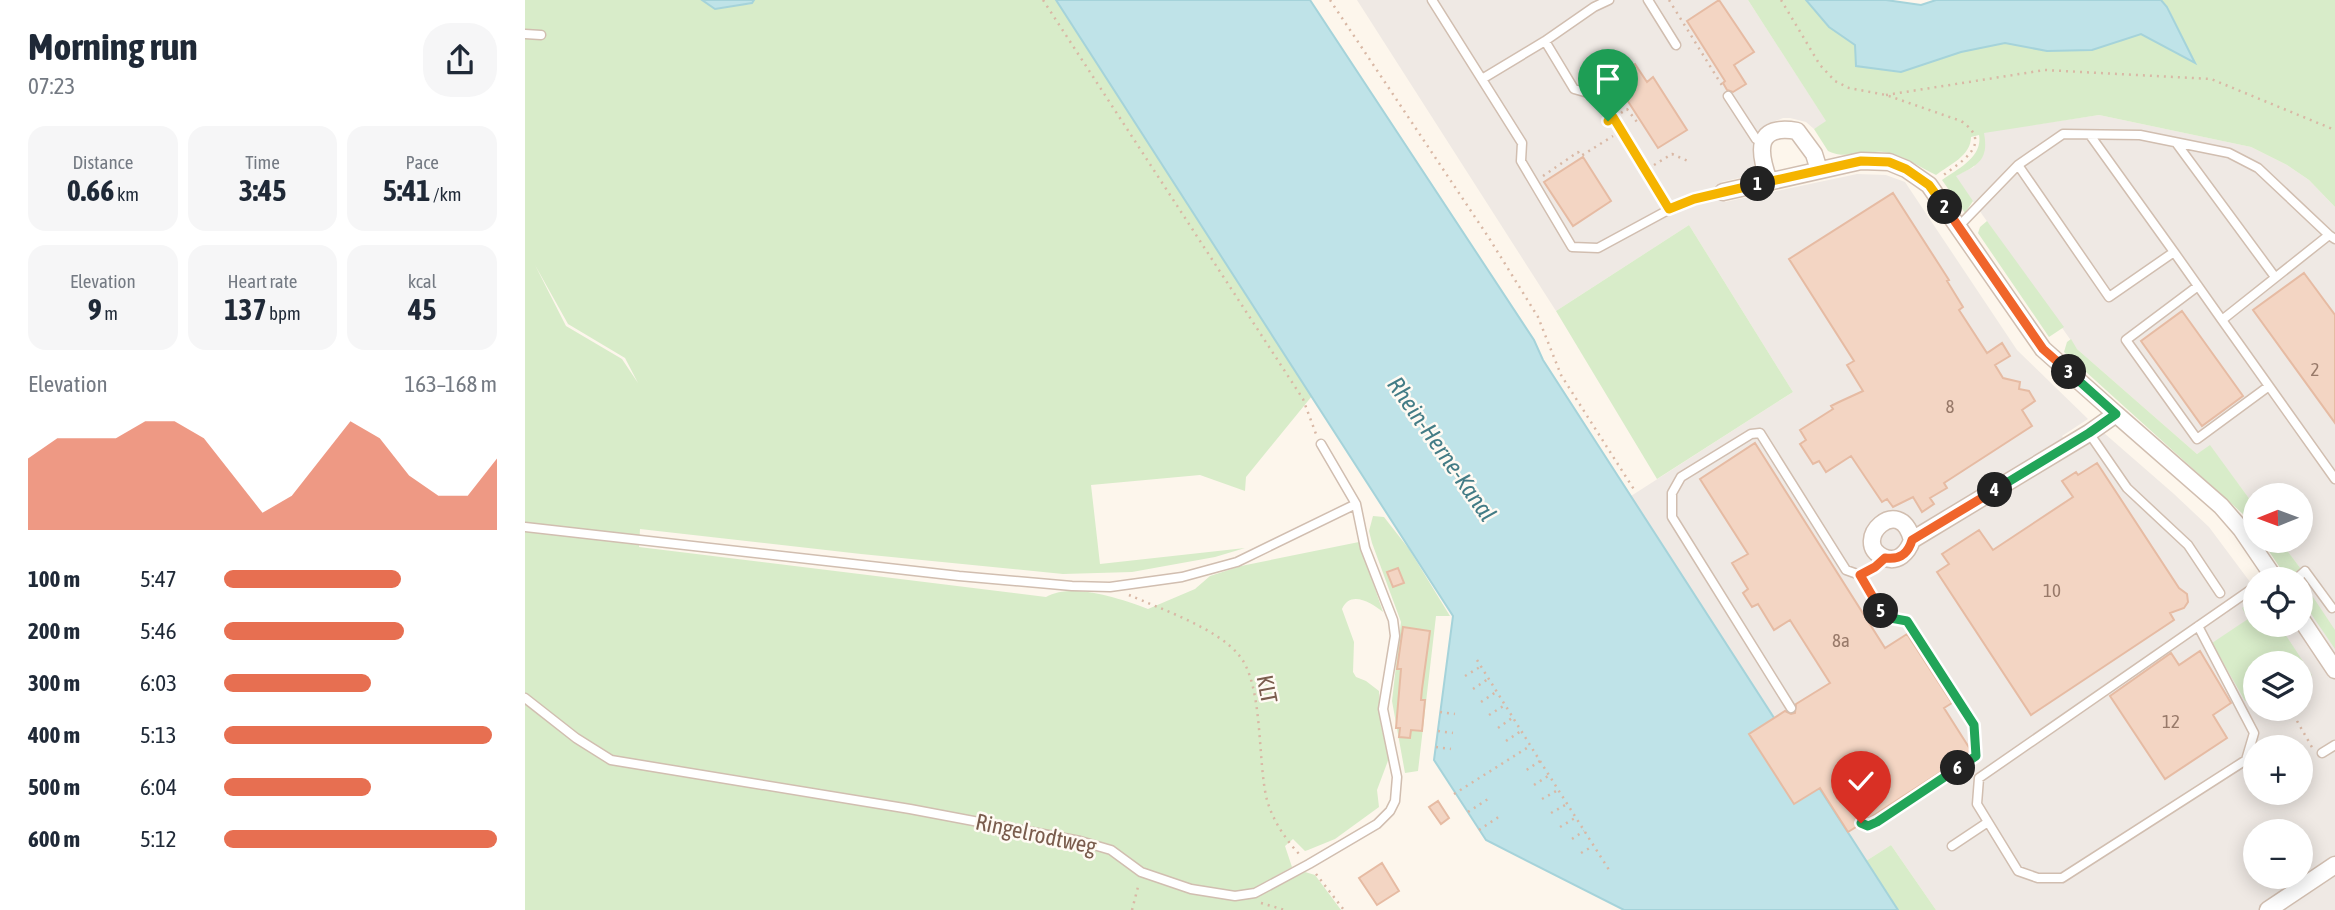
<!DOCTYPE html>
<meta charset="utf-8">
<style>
:root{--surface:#fff;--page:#f6f6f7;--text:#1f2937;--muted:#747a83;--accent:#e76f51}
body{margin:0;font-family:"Asap Condensed",sans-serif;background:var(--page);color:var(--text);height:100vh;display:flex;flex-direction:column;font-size:26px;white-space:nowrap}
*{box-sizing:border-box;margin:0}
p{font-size:23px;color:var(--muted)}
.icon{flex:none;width:38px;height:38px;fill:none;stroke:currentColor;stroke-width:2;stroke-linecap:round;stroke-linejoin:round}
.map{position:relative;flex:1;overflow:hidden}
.sheet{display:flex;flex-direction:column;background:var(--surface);width:525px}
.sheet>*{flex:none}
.needle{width:46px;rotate:269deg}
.controls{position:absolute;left:1718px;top:483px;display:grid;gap:14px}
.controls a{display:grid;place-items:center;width:70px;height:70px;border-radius:50%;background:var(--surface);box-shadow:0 4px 18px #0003;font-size:35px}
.pin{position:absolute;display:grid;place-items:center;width:60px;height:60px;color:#fff;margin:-72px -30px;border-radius:50% 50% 50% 0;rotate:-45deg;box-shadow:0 0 7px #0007}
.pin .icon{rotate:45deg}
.km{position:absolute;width:35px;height:35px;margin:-18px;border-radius:50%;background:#222;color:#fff;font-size:19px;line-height:35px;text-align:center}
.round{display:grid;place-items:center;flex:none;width:74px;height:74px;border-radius:28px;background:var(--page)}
.summary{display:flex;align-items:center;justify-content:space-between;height:119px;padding:0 28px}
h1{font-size:38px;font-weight:700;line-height:52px}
.metrics{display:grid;grid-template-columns:repeat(3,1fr);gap:10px;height:119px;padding:7px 28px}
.metrics div{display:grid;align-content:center;border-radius:18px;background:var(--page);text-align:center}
.metrics b{font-size:30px;font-weight:700}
.metrics small{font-size:19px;font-weight:400}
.metrics p{font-size:19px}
.chart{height:196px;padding:14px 28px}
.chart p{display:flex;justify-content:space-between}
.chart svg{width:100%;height:126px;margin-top:7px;fill:var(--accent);opacity:.7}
ul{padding:0 28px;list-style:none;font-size:23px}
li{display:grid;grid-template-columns:112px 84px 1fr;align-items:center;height:52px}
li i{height:18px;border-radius:9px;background:var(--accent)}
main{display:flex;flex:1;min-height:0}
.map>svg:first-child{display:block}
.industrial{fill:#efe9e4;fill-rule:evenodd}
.green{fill:#d8ecc9;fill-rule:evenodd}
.water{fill:#bfe3e8;stroke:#a5d3da;stroke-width:2}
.building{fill:#f3d5c3;stroke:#e6bba3;stroke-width:2}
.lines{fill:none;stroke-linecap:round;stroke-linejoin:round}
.lane-casing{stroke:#d1beb0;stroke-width:11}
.street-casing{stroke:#d1beb0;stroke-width:19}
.path{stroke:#d9b8a5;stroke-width:2.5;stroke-dasharray:2 5;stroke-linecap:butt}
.lane{stroke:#fff;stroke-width:8}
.street{stroke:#fff;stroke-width:16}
.split-1-casing{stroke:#fff;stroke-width:14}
.split-2-casing{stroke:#fff;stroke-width:14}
.split-3-casing{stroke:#fff;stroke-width:14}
.split-4-casing{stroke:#fff;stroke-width:14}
.split-5-casing{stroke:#fff;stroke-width:14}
.split-6-casing{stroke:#fff;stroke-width:14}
.split-7-casing{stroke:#fff;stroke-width:14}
.split-1{stroke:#f5b400;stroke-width:9}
.split-2{stroke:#f5b400;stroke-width:9}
.split-3{stroke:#f0652b;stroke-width:9}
.split-4{stroke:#22a559;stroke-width:9}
.split-5{stroke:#f0652b;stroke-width:9}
.split-6{stroke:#22a559;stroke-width:9}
.split-7{stroke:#22a559;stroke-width:9}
.labels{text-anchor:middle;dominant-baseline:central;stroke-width:5;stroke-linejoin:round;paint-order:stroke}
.number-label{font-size:19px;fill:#987a6a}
.street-label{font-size:23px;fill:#7a5c4d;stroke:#fffaf3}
.water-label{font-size:24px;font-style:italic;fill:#437c86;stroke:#fffaf3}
</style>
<main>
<section class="sheet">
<div class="summary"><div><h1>Morning run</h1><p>07:23</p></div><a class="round"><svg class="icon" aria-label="share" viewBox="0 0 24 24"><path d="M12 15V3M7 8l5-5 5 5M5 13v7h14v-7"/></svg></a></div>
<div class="metrics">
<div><p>Distance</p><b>0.66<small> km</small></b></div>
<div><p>Time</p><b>3:45</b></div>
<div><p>Pace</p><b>5:41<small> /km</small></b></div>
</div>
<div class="metrics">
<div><p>Elevation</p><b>9<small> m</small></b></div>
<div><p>Heart rate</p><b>137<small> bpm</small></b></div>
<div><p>kcal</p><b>45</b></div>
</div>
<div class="chart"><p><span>Elevation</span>163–168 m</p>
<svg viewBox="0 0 160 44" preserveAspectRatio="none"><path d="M0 44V19L10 12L20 12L30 12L40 6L50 6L60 12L70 25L80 38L90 32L100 19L110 6L120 12L130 25L140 32L150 32L160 19V44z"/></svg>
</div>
<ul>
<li><b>100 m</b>5:47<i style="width:65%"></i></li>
<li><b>200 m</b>5:46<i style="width:66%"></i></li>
<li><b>300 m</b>6:03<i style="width:54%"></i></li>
<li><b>400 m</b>5:13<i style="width:98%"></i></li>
<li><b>500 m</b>6:04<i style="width:54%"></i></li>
<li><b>600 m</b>5:12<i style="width:100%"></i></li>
</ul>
</section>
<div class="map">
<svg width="1810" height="910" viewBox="0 0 1810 910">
<rect width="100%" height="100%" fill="#fdf6ec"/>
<path class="industrial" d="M832,0H1223L1302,122L1289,129L1281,122L1265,118H1258L1242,124L1231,139L1228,151L1230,164L1226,173L1219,177L1196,182L1200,202L1332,174L1361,175L1380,182L1492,350L1563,419L1537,436L1547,453L1579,433L1649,494L1684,527L1731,590V625H1776V579L1762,578L1776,569L1755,541H1776V495H1731V508L1685,446L1672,454L1552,349L1430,176L1449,167L1459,132L1574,115L1726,147L1762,165L1784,180L1810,207V910H1411L1366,845L1341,861L1106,496L1268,392L1164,225L1031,311ZM1731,663H1776V709H1731ZM1731,747H1776V793H1731ZM1731,831H1776V877H1731Z"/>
<path class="green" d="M0,0H179L190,7L227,4L229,0H531L787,396L721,477L720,491L675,475L566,485L575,564L720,548L690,557L607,572L538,574L336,554L115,529L114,547L521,597C548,582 596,599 623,609L670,589L685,576L716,566L834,542L858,612C846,602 825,590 817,609L829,642L828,672L831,677L841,681L854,691L856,726L864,758L852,790L854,807L810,839L783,850L780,851L768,839L760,846L767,867L749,877L754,885L780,872L790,875L816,910H0ZM10,265L43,324L100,358L113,383L97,359L41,326Z
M1223,0H1281L1304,27L1330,45L1436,52L1480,43L1522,51L1567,50L1616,34L1669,62L1643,7L1636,0H1810V207L1784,180L1762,165L1726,147L1574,115L1459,133C1464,160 1453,165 1431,176L1448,201L1440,213L1417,180C1433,169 1458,157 1454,135L1446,137C1446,156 1424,165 1411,175C1394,167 1379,155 1359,152C1341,150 1320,160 1303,151L1289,129L1301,121Z
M1462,221L1539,327L1524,337L1453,233L1455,227Z
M1164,225L1268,392L1132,479L1031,311Z
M1546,339L1552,349L1672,454L1685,445L1731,508V532L1719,515L1539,352L1542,342Z
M848,516L859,517L884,549L925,616H911L893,771L880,773L867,701L876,622L847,543L844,531Z
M1737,541H1755L1776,569L1762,578Z
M1778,582L1810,630V649L1776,599Z
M1731,598V625H1754L1787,675L1776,682V663H1731V697L1729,696L1720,701L1687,643L1723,619L1717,608Z
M1366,845L1411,910H1373L1341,861Z"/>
<path class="water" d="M177,0H229L227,3L190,9Z
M531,0H785L1009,340L1018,360L1373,910H1099L961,840L909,760L928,616Z
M1281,0H1361L1396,5L1411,0H1636L1642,7L1670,63L1616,34L1567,50L1522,51L1480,43L1436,52L1376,72L1331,66L1330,45L1304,27Z"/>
<path class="building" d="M1194,0L1229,52L1209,65L1221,84L1208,92L1202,90L1198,83L1200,81L1162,21Z
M1110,64L1122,82L1128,77L1162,130L1133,148L1088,78Z
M1058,157L1086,201L1048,226L1019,182Z
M1368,193L1424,280L1422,281L1438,307L1434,310L1462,353L1477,343L1485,356L1470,365L1478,378L1495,382L1494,389L1504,391L1510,401L1497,410L1507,426L1419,483L1422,488L1405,498L1409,504L1397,512L1388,497L1368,507L1362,499L1357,502L1326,456L1301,472L1294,461L1288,464L1275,444L1281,440L1275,430L1308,409L1306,406L1314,402L1338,391L1322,365L1329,361L1264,259Z
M1779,273L1810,315V423L1728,310Z
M1657,311L1718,396L1677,426L1616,341Z
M1230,443L1360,648L1382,634L1427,703L1419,708L1445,749V753L1343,819L1333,817L1330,821L1331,827L1323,832L1295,788L1269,804L1224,734L1260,711L1266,714L1270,713L1271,704L1305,683L1265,620L1249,630L1233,604L1227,607L1218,593L1223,589L1207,563L1223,554L1175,479Z
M1572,463L1654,588L1662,594L1663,602L1659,608L1645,613L1649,620L1506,715L1412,572L1424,564L1417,554L1454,530L1468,550L1548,497L1537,481L1551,472L1553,475Z
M873,568L879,583L868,587L862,572Z
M878,627L905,631L897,689L896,700H900L897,731L886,730L885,738L874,737L875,728H871L876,669H872Z
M1675,651L1706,703L1688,715L1702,738L1640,779L1585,696L1646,653L1654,665Z
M913,801L924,818L916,824L904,807Z
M857,863L874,891L852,905L834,878Z"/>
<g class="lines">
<g class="lane-casing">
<path id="lane" d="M907,0L997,143L996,161L1047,247L1073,248L1145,209L1169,199L1198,192
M1084,0L1069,7L1020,41L1049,89L1074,96L1145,209
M1123,0L1151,45
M0,34L16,35
M957,79L1020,41
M1203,96L1231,139L1237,143
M1652,144L1750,277
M1493,165L1584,297L1649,252L1565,135
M1434,226L1493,165L1538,134L1615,135L1704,153L1733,168L1804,235
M1649,252L1697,320L1804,235L1810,239
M1673,286L1601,340L1672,439L1744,386
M1697,320L1810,479
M1564,433L1602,488L1663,545L1695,593
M0,527L434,576L547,586L585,587L657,577L712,562L831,504
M1335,575L1360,617L1382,621L1449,725L1452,756L1352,822L1343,826L1336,823
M1771,579L1780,571L1807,608
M1673,626L1729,733L1721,760L1537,878H1513L1493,871L1452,804L1454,778L1731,586
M0,698L51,738L86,760L385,809L555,841L586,850L616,872L666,889L710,896L730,893L784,864L852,824L865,811L870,801L872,777L858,709L870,636L868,620L840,548L831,504L796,444
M1266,708L1147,517V493L1156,477L1226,434L1235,433L1321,570L1335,575L1350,567L1359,558
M1797,753L1810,745
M1427,846L1463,822"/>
</g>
<g class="street-casing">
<path id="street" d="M1244,181C1233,151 1230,124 1272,131L1289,154L1294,170
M1198,192L1336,161L1364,162L1381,169L1404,185L1518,349L1591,414L1564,433L1387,540C1383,552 1373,564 1358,557C1325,541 1375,492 1387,540
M1591,414L1696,506L1716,529L1750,579
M1776,619L1810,670
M1743,910L1810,865"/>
</g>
<path class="path" d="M518,0L778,399L791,434
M805,0L964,238L1013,317L1036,375L1110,491
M1144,0L1198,87
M1256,0L1295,65L1310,81L1324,88L1361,95L1436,121C1470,144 1435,162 1416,177
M1361,95L1520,70L1686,79L1810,130
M1096,113L1102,109L1112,122L1115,120
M1129,165L1147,154L1163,161
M1018,176L1053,152L1056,156L1088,136
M604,595C636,609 691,628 713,654C739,683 732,761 742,800C748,821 761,840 775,855
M952,660L1015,761L1000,771
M940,676L955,667
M948,689L963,679
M956,702L971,692
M915,712L930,714
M964,715L980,705
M1772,721L1788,749
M973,728L987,718
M913,731L928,733
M981,741L996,731
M911,747L926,749
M1015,761L1086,873
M1009,785L1023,776
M929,794L1005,746
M1017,799L1033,790
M943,812L963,799
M1026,813L1042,804
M1035,827L1050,818
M954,830L975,816
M1047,839L1059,831
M1056,853L1068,846
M791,874L819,910
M736,903L760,910
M607,910L614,883"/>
<use href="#lane" class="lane"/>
<use href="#street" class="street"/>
</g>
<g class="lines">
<g class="split-1-casing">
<path id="split-1" d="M1083,121L1088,117L1144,209L1169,199L1233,184"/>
</g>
<g class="split-2-casing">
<path id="split-2" d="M1233,184L1336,161L1364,162L1381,169L1404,185L1420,207"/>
</g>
<g class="split-3-casing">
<path id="split-3" d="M1420,207L1518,349L1544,372"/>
</g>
<g class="split-4-casing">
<path id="split-4" d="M1470,490L1564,433L1591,414L1544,372"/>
</g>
<g class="split-5-casing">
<path id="split-5" d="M1356,611L1335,575L1350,567L1360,558C1375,560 1383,554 1387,540L1470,490"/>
</g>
<g class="split-6-casing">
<path id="split-6" d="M1356,611L1360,617L1382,621L1449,725L1451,756L1433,768"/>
</g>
<g class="split-7-casing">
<path id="split-7" d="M1336,823L1343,826L1352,822L1433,768"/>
</g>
<use href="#split-1" class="split-1"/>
<use href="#split-2" class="split-2"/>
<use href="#split-3" class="split-3"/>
<use href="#split-4" class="split-4"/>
<use href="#split-5" class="split-5"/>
<use href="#split-6" class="split-6"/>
<use href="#split-7" class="split-7"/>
</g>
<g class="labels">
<g class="number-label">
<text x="1790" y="369">2</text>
<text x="1425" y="406">8</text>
<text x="1527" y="590">10</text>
<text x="1316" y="640">8a</text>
<text x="1646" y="721">12</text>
</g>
<g class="street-label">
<text transform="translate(742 689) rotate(79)">KLT</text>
<text transform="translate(511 834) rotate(12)">Ringelrodtweg</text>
</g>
<g class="water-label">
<text transform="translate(917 449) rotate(55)">Rhein-Herne-Kanal</text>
</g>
</g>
</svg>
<div class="controls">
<a><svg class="needle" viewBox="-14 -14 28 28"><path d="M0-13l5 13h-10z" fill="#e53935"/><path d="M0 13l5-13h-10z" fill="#747a83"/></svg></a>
<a><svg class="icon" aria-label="locate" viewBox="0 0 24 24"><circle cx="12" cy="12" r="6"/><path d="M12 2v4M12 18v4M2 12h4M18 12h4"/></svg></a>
<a><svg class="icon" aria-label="layers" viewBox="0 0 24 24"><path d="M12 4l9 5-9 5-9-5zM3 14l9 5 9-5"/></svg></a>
<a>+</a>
<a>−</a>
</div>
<div class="pin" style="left:1083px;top:121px;background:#1e9e55"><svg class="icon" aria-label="arrive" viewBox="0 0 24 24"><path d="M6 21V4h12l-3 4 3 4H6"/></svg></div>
<div class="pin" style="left:1336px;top:823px;background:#d93025"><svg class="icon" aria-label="check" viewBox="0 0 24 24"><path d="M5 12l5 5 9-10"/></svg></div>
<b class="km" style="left:1233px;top:184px">1</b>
<b class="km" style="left:1420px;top:207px">2</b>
<b class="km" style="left:1544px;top:372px">3</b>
<b class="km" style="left:1470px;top:490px">4</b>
<b class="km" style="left:1356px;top:611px">5</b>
<b class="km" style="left:1433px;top:768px">6</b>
</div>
</main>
